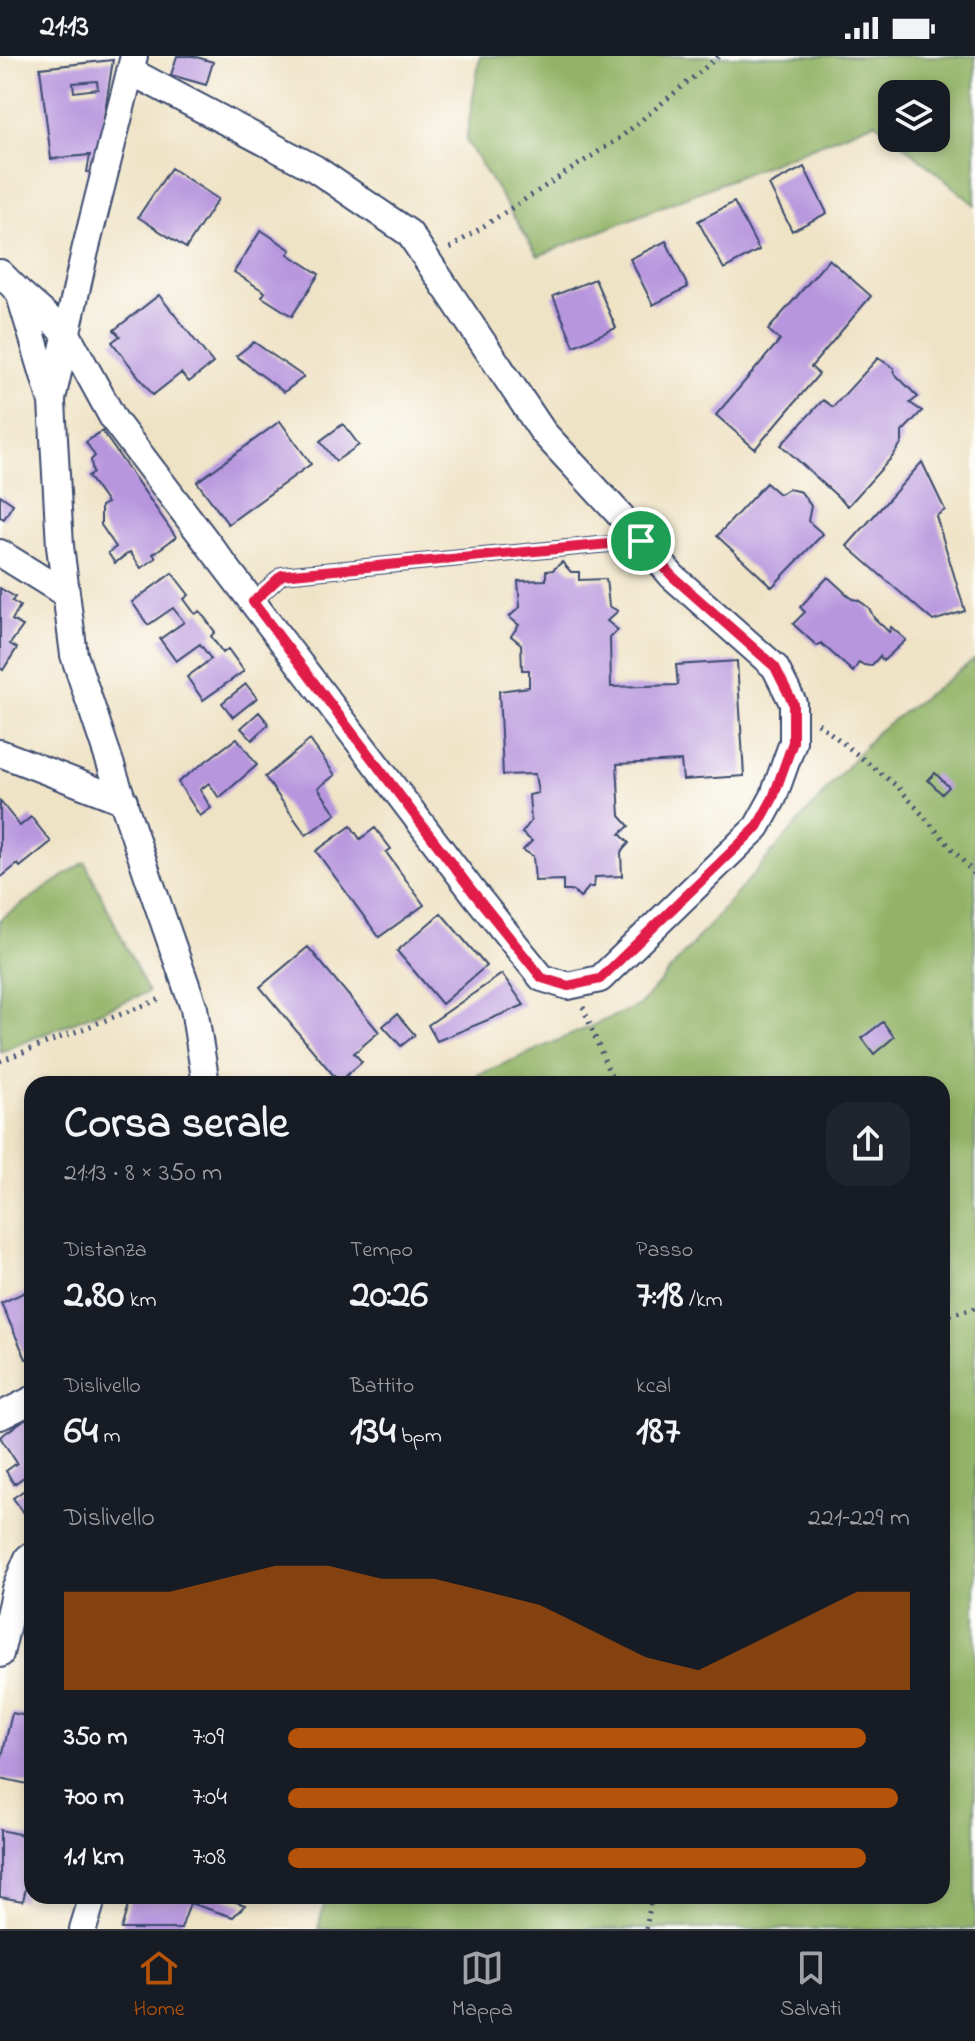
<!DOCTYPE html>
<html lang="it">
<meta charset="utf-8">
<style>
:root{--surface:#171b24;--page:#20242c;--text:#f1f3f6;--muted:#9ea1a6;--line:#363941;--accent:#b45309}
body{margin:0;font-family:"Indie Flower",sans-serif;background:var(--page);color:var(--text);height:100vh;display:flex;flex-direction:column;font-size:30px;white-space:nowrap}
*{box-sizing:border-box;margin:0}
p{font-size:26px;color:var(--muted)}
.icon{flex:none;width:44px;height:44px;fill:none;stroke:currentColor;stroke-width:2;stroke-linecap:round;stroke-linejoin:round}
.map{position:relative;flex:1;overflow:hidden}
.details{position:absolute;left:24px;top:1020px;width:926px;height:828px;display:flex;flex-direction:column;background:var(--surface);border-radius:24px;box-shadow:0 4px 12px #0003}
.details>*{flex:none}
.tools{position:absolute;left:878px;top:24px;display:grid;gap:16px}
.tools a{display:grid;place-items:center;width:72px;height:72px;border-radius:16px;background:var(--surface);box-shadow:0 4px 12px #0003;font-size:40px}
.pin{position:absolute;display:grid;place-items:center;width:68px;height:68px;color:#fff;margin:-34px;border:4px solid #fff;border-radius:50%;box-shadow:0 2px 8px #0007}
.round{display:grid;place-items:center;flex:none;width:84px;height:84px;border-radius:24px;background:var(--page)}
.summary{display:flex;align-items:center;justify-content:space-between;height:136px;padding:0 40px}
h1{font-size:44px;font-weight:800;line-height:60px}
.figures{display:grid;grid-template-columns:repeat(3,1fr);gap:12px;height:136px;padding:8px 40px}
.figures div{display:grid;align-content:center}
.figures b{font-size:40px;font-weight:800}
.figures small{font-size:22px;font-weight:400}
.figures p{font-size:22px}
.chart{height:224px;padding:16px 40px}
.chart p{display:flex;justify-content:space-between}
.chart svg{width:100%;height:144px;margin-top:8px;fill:var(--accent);opacity:.7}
ul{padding:0 40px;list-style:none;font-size:26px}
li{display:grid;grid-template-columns:128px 96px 1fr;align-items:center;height:60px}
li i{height:20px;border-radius:10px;background:var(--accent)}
.status{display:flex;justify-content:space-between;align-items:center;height:56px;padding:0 40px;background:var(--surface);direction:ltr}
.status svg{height:22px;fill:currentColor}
.tab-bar{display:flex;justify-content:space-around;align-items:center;height:112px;border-top:2px solid var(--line);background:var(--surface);font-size:22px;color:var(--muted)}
.tab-bar a{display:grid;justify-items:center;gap:4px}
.tab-bar .current{color:var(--accent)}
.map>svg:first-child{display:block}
.forest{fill:#93b468;stroke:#577263;stroke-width:2}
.building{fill:#b896de;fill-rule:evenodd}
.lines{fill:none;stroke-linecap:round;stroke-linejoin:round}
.lane-casing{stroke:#3b4a6e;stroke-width:18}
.street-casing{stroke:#3b4a6e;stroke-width:30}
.path{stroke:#3b4a6e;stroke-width:5;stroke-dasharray:2 6;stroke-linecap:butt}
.lane{stroke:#fff;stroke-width:14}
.street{stroke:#fff;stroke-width:26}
.route-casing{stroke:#fff;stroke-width:16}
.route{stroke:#e11d48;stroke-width:10}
</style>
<div class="status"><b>21:13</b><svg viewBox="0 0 49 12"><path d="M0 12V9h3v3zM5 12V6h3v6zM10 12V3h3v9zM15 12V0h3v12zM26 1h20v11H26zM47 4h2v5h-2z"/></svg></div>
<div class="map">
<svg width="975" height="1873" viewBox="0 0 975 1873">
<rect width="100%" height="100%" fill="#fdfcf7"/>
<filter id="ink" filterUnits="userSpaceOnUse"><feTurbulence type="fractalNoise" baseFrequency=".0125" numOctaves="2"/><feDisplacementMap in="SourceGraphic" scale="16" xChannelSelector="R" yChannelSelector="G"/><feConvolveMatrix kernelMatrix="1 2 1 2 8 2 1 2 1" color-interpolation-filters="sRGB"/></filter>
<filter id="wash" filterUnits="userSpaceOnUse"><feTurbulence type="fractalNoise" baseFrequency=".006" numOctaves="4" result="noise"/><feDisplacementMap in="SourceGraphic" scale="32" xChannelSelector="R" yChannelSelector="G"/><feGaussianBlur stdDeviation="1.8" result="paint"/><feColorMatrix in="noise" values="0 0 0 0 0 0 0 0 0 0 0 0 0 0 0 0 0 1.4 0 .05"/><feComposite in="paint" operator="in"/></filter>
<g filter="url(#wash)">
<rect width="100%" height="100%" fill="#efe3c6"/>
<path class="forest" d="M480,0H975V149L895,82H936V38H892V80L875,66L538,200L466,84Z
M975,603V1873H318L326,1840H942V1028H457L640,949L877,676Z
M85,806L148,936L0,996V863Z"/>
<g id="blocks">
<path class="building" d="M177,0H193L213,6L206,29L171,19Z
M113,4L95,118L87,116L90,99L51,103L40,12ZM97,25L98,33L74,36L73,27Z
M804,111L827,157L792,175L769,129Z
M171,112L218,143L186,192L138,161Z
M734,146L759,194L724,213L698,165Z
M261,174L291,194L288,198L319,218L292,260L262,241L265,236L234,216Z
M666,185L688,231L653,249L630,203Z
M829,203L871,240L811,311L819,318L755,393L716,359L780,284L768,274Z
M595,223L616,272L574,290L553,240Z
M159,239L213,307L189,326L181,317L153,339L112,286L120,280L114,274Z
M254,286L304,321L284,336L236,300Z
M878,302L894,312L895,318L918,341L910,347L922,355L902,376V386L893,400L848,450L781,389L823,344L833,351Z
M280,365L311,408L228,468L197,426Z
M343,368L359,389L336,405L320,385Z
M102,375L176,481L153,498L156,502L141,512L130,496L115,507L108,497L116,491L101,469V450L107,447L88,420L93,417L91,404L95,400L86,386Z
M922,406L945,454L936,460L965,555L933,565L847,490Z
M766,427L779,438L789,433L801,436L811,450L808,465L823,478L772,531L717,480Z
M0,439L13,448L4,463L0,461Z
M562,506L571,516H579V524L606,523L609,550L618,555L607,565L618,574L610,582L611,631L678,629L676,609L737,605L744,720L683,724L681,705L617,708L620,760L629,770L620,778L629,787L621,796L622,820L595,821L594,831H589L580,842L573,835H563V824L535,825L533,800L523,794L532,785L522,777L531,765L529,739L538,737L535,718L503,719L499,635L529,631V614H522L521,588L511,580L519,569L509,561L520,551L518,525L546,524V515L553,514Z
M172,517L189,539L184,543L195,558L200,555L215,576L211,580L223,597L228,593L244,615L203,644L187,621L211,603L200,588L176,605L160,583L184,566L173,552L148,569L132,546Z
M828,521L852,543L858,544L869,552L874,562L889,576L891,571L906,584L883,605L880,600L871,610L864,609L859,606L853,616L821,587L817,590L793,568L805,556L800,551Z
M0,532L15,541L12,545L20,550L12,564L23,570L10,588L17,592L3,614L0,612Z
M246,628L257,642L233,661L222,647Z
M259,656L269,668L252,684L241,672Z
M237,682L257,709L219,742L209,727L200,734L211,752L200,760L178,726Z
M310,684L335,719L318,732L336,758L306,779L265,721Z
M935,717L949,731L942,738L928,724Z
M0,745L20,770L31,761L51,786L20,811L18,808L0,822Z
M351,770L360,783L375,772L391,793L386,796L424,849L379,881L316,795Z
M441,857L486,910L442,948L397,895Z
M308,891L379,976L354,997L362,1006L339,1026L260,931Z
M502,918L524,949L437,985L428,969Z
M397,958L415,979L401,990L383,970Z
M883,966L894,981L874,998L862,982Z
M32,1233V1301L26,1303L1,1247Z
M32,1358V1427L27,1419L14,1428L6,1415L17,1407L0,1381Z
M32,1429V1452L25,1458L13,1442Z
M12,1657L32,1661V1729L0,1722V1709Z
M0,1774L32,1781V1804L23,1845L0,1841Z
M131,1840H218L245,1849L233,1861L190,1847L181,1873H121Z"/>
</g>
</g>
<g filter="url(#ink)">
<use href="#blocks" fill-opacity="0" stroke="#3b4a6e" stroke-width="2"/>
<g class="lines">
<g class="lane-casing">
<path id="lane" d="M253,546L282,519L641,485"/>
</g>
<g class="street-casing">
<path id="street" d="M0,217L19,236L52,346L60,490L74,599L150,826L194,952L206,1028
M19,236L67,278L114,364L473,836L542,922L568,930L600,923L757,771L773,742L793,686V647L775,611L672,520L620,459L543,376L409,177L314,112L130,15
M52,343L85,195L134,0
M0,497L66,538
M0,697L124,745
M0,1360L32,1344
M0,1598L15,1533L28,1502L32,1499
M83,1873L93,1840"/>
</g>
<path class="path" d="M450,192L621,81L719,0
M818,667L898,731L975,819
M583,951L614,1028
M0,1005L163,942
M942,1261L975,1252
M646,1873L652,1840"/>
<use href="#lane" class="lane"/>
<use href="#street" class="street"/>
</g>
</g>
<g class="lines" filter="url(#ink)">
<g class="route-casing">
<path id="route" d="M641,485L672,520L775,611L793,647V686L773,742L757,771L600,923L568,930L542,922L473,836L253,546L282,519Z"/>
</g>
<use href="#route" class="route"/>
</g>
</svg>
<div class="tools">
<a><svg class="icon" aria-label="layers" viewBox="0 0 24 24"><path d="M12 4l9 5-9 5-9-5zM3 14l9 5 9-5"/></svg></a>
</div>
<div class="pin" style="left:641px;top:485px;background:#1e9e55"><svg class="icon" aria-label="arrive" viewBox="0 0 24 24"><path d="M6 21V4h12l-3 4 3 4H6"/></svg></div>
<section class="details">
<div class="summary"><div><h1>Corsa serale</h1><p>21:13 · 8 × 350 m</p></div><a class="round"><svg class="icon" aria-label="share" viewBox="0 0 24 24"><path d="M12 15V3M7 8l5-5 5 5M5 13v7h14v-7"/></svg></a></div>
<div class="figures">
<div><p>Distanza</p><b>2.80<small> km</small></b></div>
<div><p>Tempo</p><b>20:26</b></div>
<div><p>Passo</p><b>7:18<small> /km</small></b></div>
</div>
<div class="figures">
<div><p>Dislivello</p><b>64<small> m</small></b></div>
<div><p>Battito</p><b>134<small> bpm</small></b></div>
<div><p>kcal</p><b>187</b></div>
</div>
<div class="chart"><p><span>Dislivello</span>221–229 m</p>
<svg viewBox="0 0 160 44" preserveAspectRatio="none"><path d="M0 44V14L10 14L20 14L30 10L40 6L50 6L60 10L70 10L80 14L90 18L100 26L110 34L120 38L130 30L140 22L150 14L160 14V44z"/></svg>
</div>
<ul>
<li><b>350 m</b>7:09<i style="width:93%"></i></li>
<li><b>700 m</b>7:04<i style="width:98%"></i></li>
<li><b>1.1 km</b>7:08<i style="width:93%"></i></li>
</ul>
</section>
</div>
<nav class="tab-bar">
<a class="current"><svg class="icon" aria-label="home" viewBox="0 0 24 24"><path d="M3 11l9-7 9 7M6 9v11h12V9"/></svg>Home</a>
<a><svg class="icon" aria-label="map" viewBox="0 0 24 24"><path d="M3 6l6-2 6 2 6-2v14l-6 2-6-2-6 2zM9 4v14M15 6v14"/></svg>Mappa</a>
<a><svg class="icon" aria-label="saved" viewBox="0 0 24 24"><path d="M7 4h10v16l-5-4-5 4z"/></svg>Salvati</a>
</nav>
